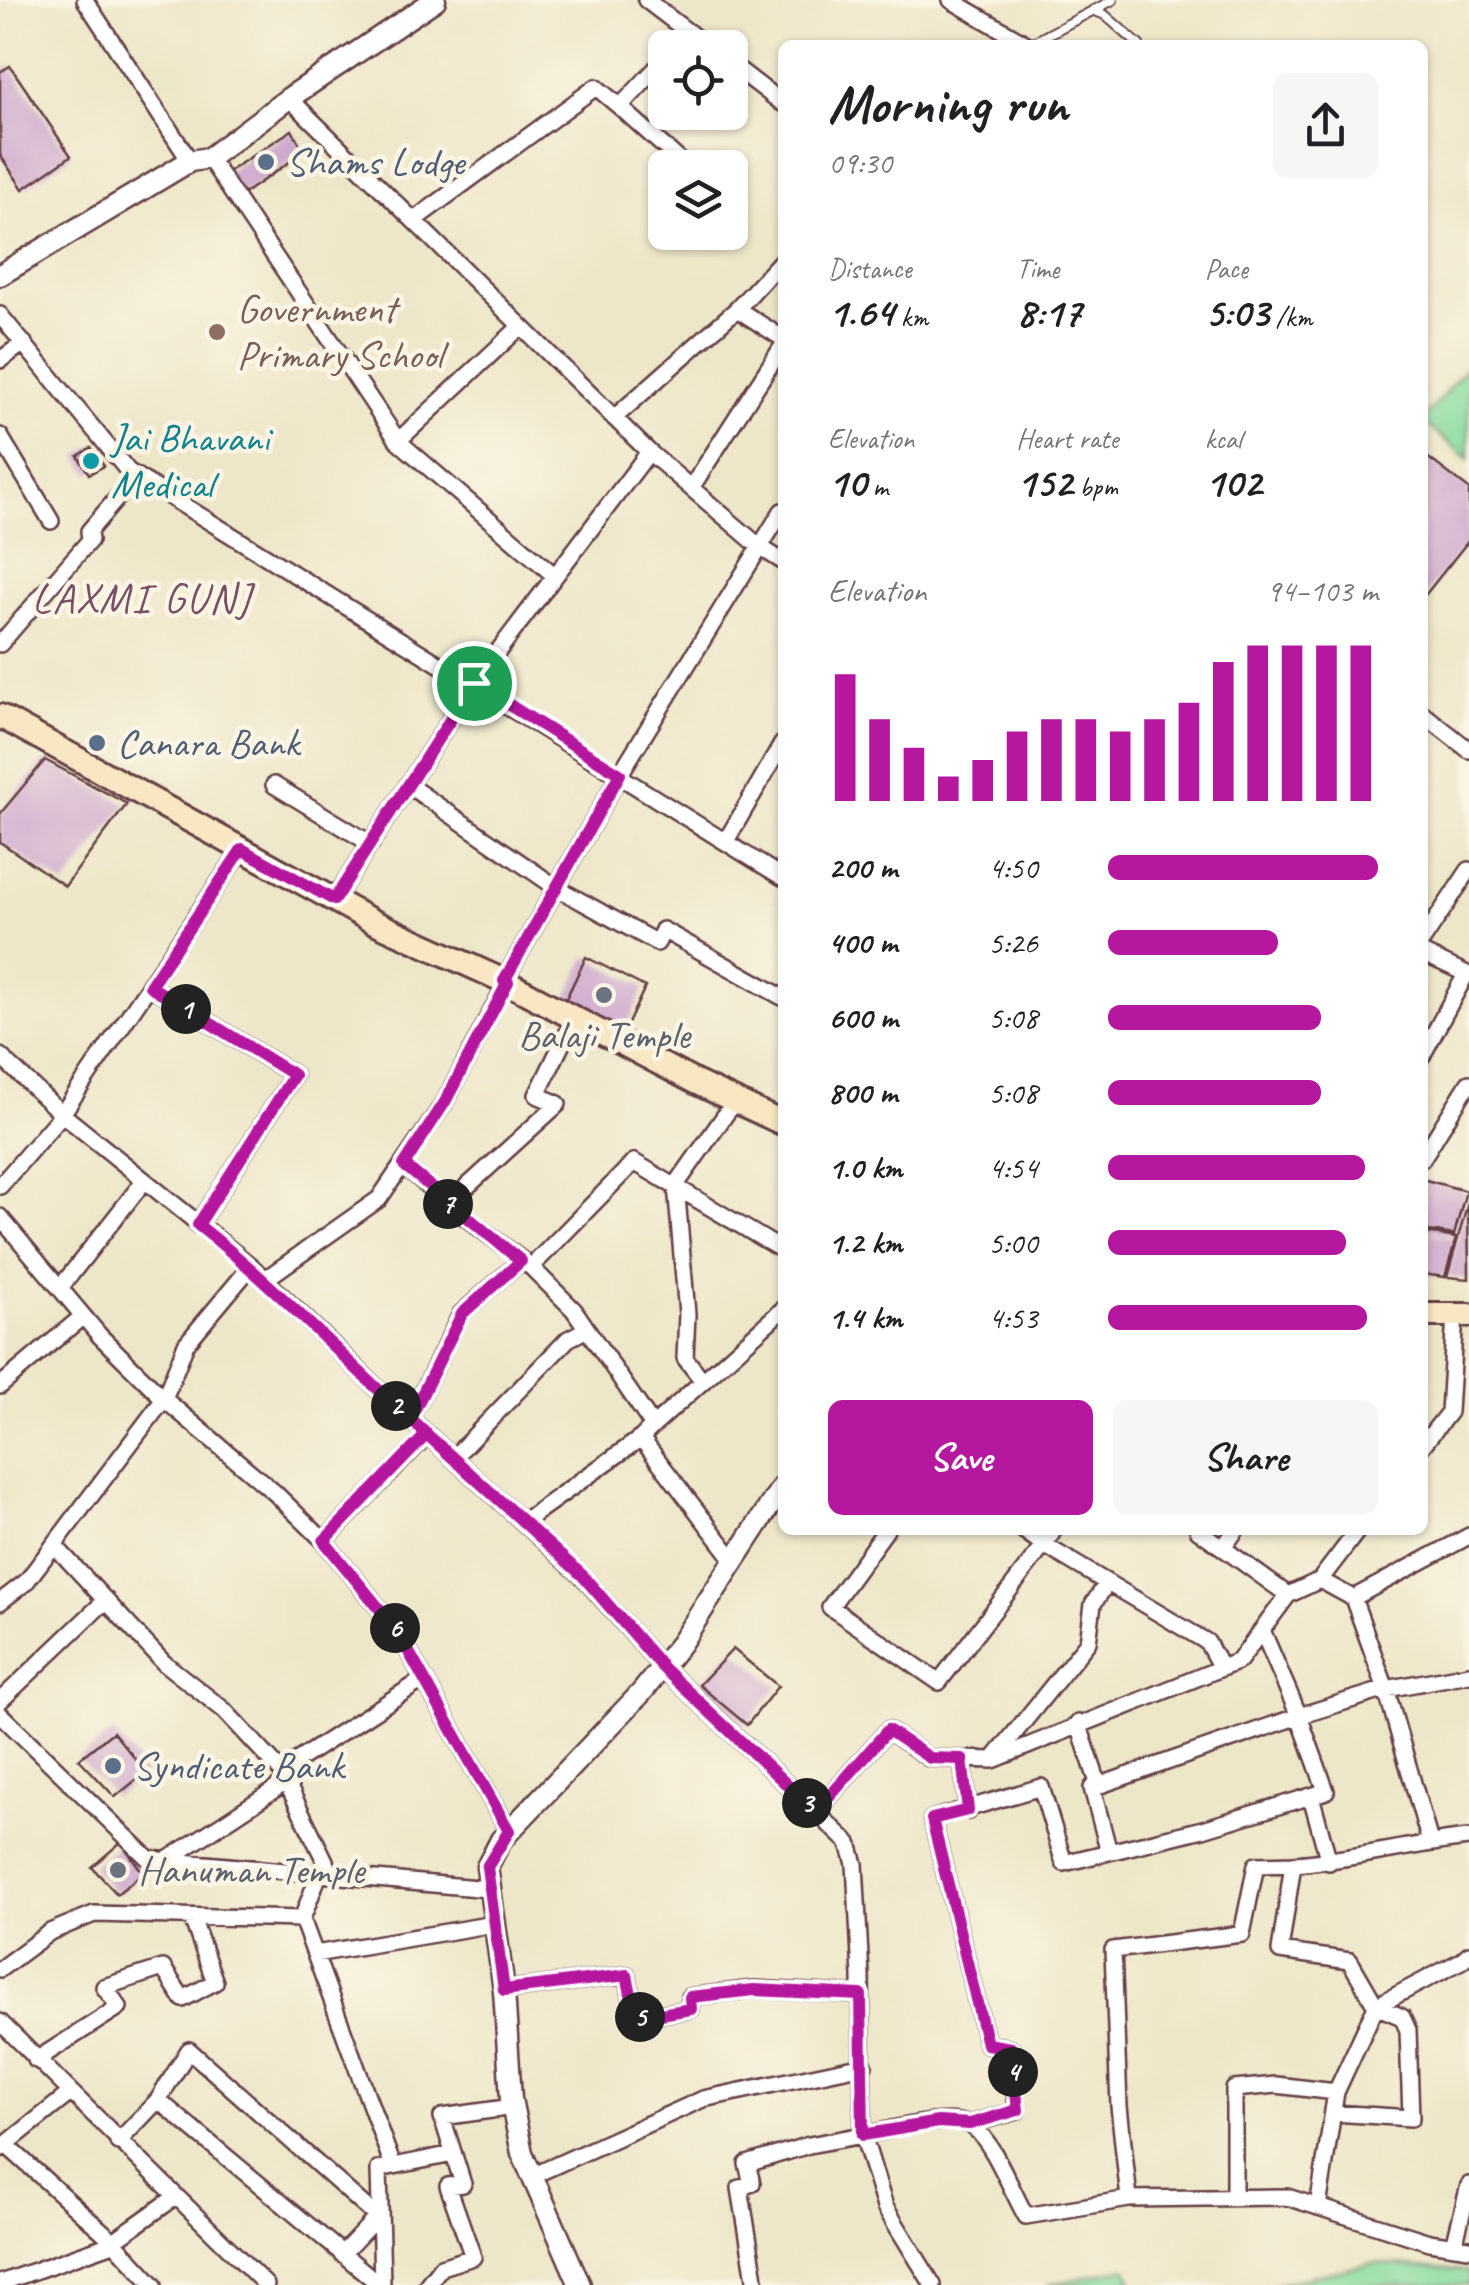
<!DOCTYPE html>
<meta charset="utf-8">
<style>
:root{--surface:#fff;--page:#f6f6f6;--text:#202124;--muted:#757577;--accent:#b5179e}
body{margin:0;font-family:Caveat,sans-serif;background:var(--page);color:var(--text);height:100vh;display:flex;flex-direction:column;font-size:38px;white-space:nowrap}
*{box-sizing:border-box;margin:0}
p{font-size:32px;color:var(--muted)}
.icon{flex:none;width:55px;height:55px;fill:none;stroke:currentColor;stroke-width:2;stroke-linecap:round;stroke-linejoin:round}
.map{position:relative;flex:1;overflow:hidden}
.sheet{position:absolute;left:778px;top:40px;width:650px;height:1495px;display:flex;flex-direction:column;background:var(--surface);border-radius:15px;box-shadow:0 2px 8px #0004}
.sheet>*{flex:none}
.tools{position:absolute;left:648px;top:30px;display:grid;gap:20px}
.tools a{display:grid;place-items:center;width:100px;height:100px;border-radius:15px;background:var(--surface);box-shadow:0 2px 8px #0004;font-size:50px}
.pin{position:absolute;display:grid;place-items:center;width:85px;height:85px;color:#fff;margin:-42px;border:5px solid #fff;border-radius:50%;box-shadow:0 2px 10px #0007}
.km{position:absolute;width:50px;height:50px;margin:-25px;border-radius:50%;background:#222;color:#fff;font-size:28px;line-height:50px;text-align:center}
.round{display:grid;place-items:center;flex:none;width:105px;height:105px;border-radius:15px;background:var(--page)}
.head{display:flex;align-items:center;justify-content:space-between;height:170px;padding:0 50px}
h1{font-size:55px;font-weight:700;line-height:75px}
.metrics{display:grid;grid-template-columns:repeat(3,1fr);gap:15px;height:170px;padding:10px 50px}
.metrics div{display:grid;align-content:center}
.metrics b{font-size:42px;font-weight:700}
.metrics small{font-size:28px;font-weight:400}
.metrics p{font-size:28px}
.chart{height:280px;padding:20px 50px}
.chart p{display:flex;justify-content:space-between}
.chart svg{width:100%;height:180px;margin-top:10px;stroke:var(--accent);stroke-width:6}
.primary-button{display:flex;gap:20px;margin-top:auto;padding:20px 50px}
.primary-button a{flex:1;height:115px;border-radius:15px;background:var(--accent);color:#fff;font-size:40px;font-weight:700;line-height:115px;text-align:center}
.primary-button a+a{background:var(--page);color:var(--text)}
ul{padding:0 50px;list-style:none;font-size:32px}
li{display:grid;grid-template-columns:160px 120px 1fr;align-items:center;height:75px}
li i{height:25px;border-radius:12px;background:var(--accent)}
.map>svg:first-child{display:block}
.green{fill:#84da9e;stroke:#677c64;stroke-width:2.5}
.building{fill:#cea9ce}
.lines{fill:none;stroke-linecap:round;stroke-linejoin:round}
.service-casing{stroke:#623d43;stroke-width:12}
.minor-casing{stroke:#623d43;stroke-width:20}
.tertiary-casing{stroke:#623d43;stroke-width:25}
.secondary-casing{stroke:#623d43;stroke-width:28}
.service{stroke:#fff;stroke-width:8}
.minor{stroke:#fff;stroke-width:15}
.tertiary{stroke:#fff;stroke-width:20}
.secondary{stroke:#f9e7c3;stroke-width:22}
.route-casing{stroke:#fff;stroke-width:20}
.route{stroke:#b5179e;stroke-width:12}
.service-dot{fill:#5c6f8a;stroke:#fcf5e5;stroke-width:4}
.education-dot{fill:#8d6e63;stroke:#fcf5e5;stroke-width:4}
.culture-dot{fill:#0f9aa8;stroke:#fcf5e5;stroke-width:4}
.worship-dot{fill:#6b7280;stroke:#fcf5e5;stroke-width:4}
.labels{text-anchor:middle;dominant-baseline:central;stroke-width:9;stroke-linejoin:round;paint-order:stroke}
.service-label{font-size:40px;fill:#4e5e75;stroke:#fcf5e5;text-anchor:start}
.education-label{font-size:40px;fill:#785e54;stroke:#fcf5e5;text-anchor:start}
.culture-label{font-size:40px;fill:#0d838f;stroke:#fcf5e5;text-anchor:start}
.worship-label{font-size:40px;fill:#5b616d;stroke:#fcf5e5}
.neighbourhood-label{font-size:42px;letter-spacing:2.5px;fill:#784f64;stroke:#fcf5e5}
</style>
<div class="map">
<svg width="1469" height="2285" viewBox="0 0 1469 2285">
<rect width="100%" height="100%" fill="#fcf5e5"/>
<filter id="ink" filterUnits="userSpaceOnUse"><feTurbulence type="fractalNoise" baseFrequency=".01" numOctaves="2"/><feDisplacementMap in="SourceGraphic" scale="20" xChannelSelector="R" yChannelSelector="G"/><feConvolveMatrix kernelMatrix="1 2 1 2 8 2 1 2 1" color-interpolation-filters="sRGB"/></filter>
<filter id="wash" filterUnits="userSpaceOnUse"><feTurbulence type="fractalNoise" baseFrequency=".0048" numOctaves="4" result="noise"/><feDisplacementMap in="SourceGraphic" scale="40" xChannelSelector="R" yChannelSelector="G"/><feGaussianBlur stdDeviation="2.25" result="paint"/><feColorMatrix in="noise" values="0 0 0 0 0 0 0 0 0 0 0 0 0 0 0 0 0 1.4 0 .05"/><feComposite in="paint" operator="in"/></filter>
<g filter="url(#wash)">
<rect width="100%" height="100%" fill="#ede6c8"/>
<path class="green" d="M1469,364V459L1422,421Z
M1374,2263L1469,2272V2285H1273Z
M1127,2268L1133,2285H1048Z"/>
<g id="blocks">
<path class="building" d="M10,66L71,156L23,189L0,155V72Z
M292,130L304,152L242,195L226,173Z
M91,448L104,466L89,474L78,456Z
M1422,453L1469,489V540L1422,599Z
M45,760L127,804L65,886L0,842V814Z
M586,957L645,987L625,1030L564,1003Z
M1422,1179L1466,1191L1454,1235L1422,1230Z
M1468,1203L1469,1279L1447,1277Z
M1428,1233L1456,1238L1445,1277L1422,1274V1253Z
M733,1649L778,1686L747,1725L699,1685Z
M113,1732L146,1772L115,1797L79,1759Z
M121,1842L143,1873L117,1894L92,1867Z"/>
</g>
</g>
<g filter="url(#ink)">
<use href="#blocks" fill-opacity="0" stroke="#623d43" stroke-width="2.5"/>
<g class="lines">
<g class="service-casing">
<path id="service" d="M1093,10L1105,15L1139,45
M1028,45L1113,0"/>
</g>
<g class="minor-casing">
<path id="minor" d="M85,0L190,161
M646,0L709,48
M951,0L1028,45
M676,48L690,33
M730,63L782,103
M289,98L649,452L760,547L782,561
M620,107L688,168
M209,158L398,441L521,326
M730,205L732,207
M414,220L596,87L620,107L665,59
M782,260L737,309L782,338
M0,315L128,471L782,877
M0,360L24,343
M614,418L737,309
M0,436L51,521
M398,441L555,576
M691,488L782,347
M0,644L90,540L89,531L136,476
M1422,713L1469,750
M274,785L371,844
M408,785L557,888L657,943L663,930L782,997
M726,841L782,744
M334,900L474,683L649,452
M1422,941L1469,870
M1422,953L1469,975
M504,981L620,774L782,511
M150,986L294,1075L198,1225
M0,1056L62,1114L251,1266L384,1395L583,1577L662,1667L849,1843L855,1864L861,1976L863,2135C889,2131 951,2112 973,2127C993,2141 1013,2194 1026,2216L1129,2199L1287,2197L1429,2242L1469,2248
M1422,1056L1466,974
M1422,1159L1469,1083
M404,1165L448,1204
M0,1186L62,1114L242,849
M0,1217L100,1336L164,1399L275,1493L324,1541L396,1629L509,1831
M531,1267L448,1204L558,1104L537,1095L575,1017
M264,1280L379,1199L445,1102L507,982
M60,1288L144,1181
M703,1381L685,1358L687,1314L676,1185L735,1101
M0,1386L83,1316
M410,1419L461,1314L521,1261
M653,1426L782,1310
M1422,1446L1449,1412L1455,1315
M453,1458L568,1339L587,1329
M523,1522L641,1438
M886,1530L830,1607L939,1682L1044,1545L1207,1642L1221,1668
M1023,1530L1044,1545L1054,1530
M1198,1530L1223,1548L1236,1530
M324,1541L427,1435
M54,1545L164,1663L224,1710L281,1771L332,1875
M1223,1548L1288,1595L1320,1580L1353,1598L1386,1689L1430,1842
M735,1561L641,1438L653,1426L574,1310L531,1267L634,1162L782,1250
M1320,1580L1358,1530
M1353,1598L1469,1536
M0,1602L26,1582L164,1399L186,1344L251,1266
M1262,1630L1299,1716L1386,1689L1469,1674
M0,1701L106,1600
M0,1714L149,1859L489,1889
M1078,1723L1099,1786
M996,1756L1088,1642L1093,1604L1107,1583
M962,1759L968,1811
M281,1771L424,1679
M816,1812L888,1730L929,1758L993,1760L1239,1661L1288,1595
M1109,1852L1092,1788L1299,1716L1326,1791L1311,1796
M167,1860L286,1782
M302,1919L393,2166
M315,1954L494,1924
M0,1969L50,1932L94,1914L302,1919L319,1874
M504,1990L627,1975L636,2018L691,2009L689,1997L754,1989L861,1995
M0,2022L266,2285
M36,2060L119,2007L104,1987L163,1968L183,1999L215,1982L192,1918
M158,2100L189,2050L377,2217L342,2254
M1333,2113L1411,2118L1408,2030L1402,2017L1376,2006L1350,1961L1280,1951L1293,1864C1352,1860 1410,1844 1469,1838
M970,2124L1017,2111L1011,2048L987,2044L932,1819L1041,1787L1064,1863L1203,1829L1311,1796L1329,1862
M118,2142L158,2100L380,2285
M5,2144L113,2241L154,2285
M0,2149L69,2094
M532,2176L703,2099L864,2065
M1234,2198V2089L1276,2085L1336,2092
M1129,2199L1119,2106L1113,1950L1242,1934L1256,1865L1293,1864
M1318,2207L1336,2092L1376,2006L1461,1961L1469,1954
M1454,2246L1469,2185
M0,2283L108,2245L174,2198
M382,2285L379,2169L453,2154
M427,2285L441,2267L473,2257L448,2186L463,2184L442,2117L513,2107
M756,2285L740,2188L752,2183L747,2164L809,2145L863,2135L885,2207L933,2285"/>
</g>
<g class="tertiary-casing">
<path id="tertiary" d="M0,275L190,161L209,158L289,98L435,0
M580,2285L522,2153L511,2099L504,1990L487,1867L501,1840L642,1692L681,1643L782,1487"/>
</g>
<g class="secondary-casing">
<path id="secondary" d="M0,716L374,922L504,981L695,1082L782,1123
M1422,1315H1469"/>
</g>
<use href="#service" class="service"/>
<use href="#minor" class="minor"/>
<use href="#tertiary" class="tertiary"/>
<use href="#secondary" class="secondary"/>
</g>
</g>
<g class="lines" filter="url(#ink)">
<g class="route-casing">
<path id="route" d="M474,683L334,900L242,849L150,986L294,1075L198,1225C274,1284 339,1355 410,1419L583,1576L662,1667L816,1812L888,1730L930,1758L962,1759L968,1810L932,1819L987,2044L1011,2048L1018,2110L970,2124L938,2122L863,2135L861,1995L754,1990L690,1997L691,2009L636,2018L627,1975L504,1990L487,1867L509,1831L396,1629L324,1541L427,1434L410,1419L462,1314L521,1261L404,1165L445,1102L508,982L504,981L620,774L474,683"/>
</g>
<use href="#route" class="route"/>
</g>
<g class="service-dot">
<circle cx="266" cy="162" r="10"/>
<circle cx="97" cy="743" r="10"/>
<circle cx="113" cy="1766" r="10"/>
</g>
<circle class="education-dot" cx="217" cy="332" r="10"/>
<circle class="culture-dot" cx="91" cy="461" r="10"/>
<g class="worship-dot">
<circle cx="604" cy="995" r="10"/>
<circle cx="118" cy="1870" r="10"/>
</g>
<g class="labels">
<g class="service-label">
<text x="286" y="162">Shams Lodge</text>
<text x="117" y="743">Canara Bank</text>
<text x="133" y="1766">Syndicate Bank</text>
</g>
<g class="education-label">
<text x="237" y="309">Government<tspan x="237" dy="46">Primary School</tspan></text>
</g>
<g class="culture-label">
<text x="111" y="438">Jai Bhavani<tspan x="111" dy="46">Medical</tspan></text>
</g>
<g class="worship-label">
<text x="604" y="1035">Balaji Temple</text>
<text x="138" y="1870" text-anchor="start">Hanuman Temple</text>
</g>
<g class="neighbourhood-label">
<text x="142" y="598">LAXMI GUNJ</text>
</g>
</g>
</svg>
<div class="tools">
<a><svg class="icon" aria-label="locate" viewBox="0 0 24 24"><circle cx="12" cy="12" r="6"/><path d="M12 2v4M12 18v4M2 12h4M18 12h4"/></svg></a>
<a><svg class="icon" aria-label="layers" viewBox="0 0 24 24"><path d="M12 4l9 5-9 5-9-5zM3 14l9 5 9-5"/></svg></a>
</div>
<div class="pin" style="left:474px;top:683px;background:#1e9e55"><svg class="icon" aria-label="arrive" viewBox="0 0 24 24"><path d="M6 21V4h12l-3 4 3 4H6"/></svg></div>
<b class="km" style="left:186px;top:1009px">1</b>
<b class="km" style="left:396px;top:1406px">2</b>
<b class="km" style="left:807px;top:1803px">3</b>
<b class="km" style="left:1013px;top:2072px">4</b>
<b class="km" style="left:640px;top:2017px">5</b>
<b class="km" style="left:395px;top:1628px">6</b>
<b class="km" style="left:448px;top:1204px">7</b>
<section class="sheet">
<div class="head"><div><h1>Morning run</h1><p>09:30</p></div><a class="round"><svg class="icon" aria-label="share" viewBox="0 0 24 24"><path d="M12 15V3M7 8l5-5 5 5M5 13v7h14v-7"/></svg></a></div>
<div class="metrics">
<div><p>Distance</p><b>1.64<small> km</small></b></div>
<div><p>Time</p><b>8:17</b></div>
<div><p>Pace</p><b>5:03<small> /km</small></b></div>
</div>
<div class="metrics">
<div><p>Elevation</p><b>10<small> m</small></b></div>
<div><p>Heart rate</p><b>152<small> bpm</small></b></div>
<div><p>kcal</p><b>102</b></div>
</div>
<div class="chart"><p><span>Elevation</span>94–103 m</p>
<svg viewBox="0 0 160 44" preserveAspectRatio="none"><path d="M5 44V13M15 44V24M25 44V31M35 44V38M45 44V34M55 44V27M65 44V24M75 44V24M85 44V27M95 44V24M105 44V20M115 44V10M125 44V6M135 44V6M145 44V6M155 44V6"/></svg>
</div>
<ul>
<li><b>200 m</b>4:50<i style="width:100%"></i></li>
<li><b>400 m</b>5:26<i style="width:63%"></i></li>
<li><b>600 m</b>5:08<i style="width:79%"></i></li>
<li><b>800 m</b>5:08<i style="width:79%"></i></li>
<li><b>1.0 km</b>4:54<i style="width:95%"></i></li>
<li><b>1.2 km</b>5:00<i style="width:88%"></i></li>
<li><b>1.4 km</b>4:53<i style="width:96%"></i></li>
</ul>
<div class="primary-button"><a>Save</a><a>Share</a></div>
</section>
</div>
